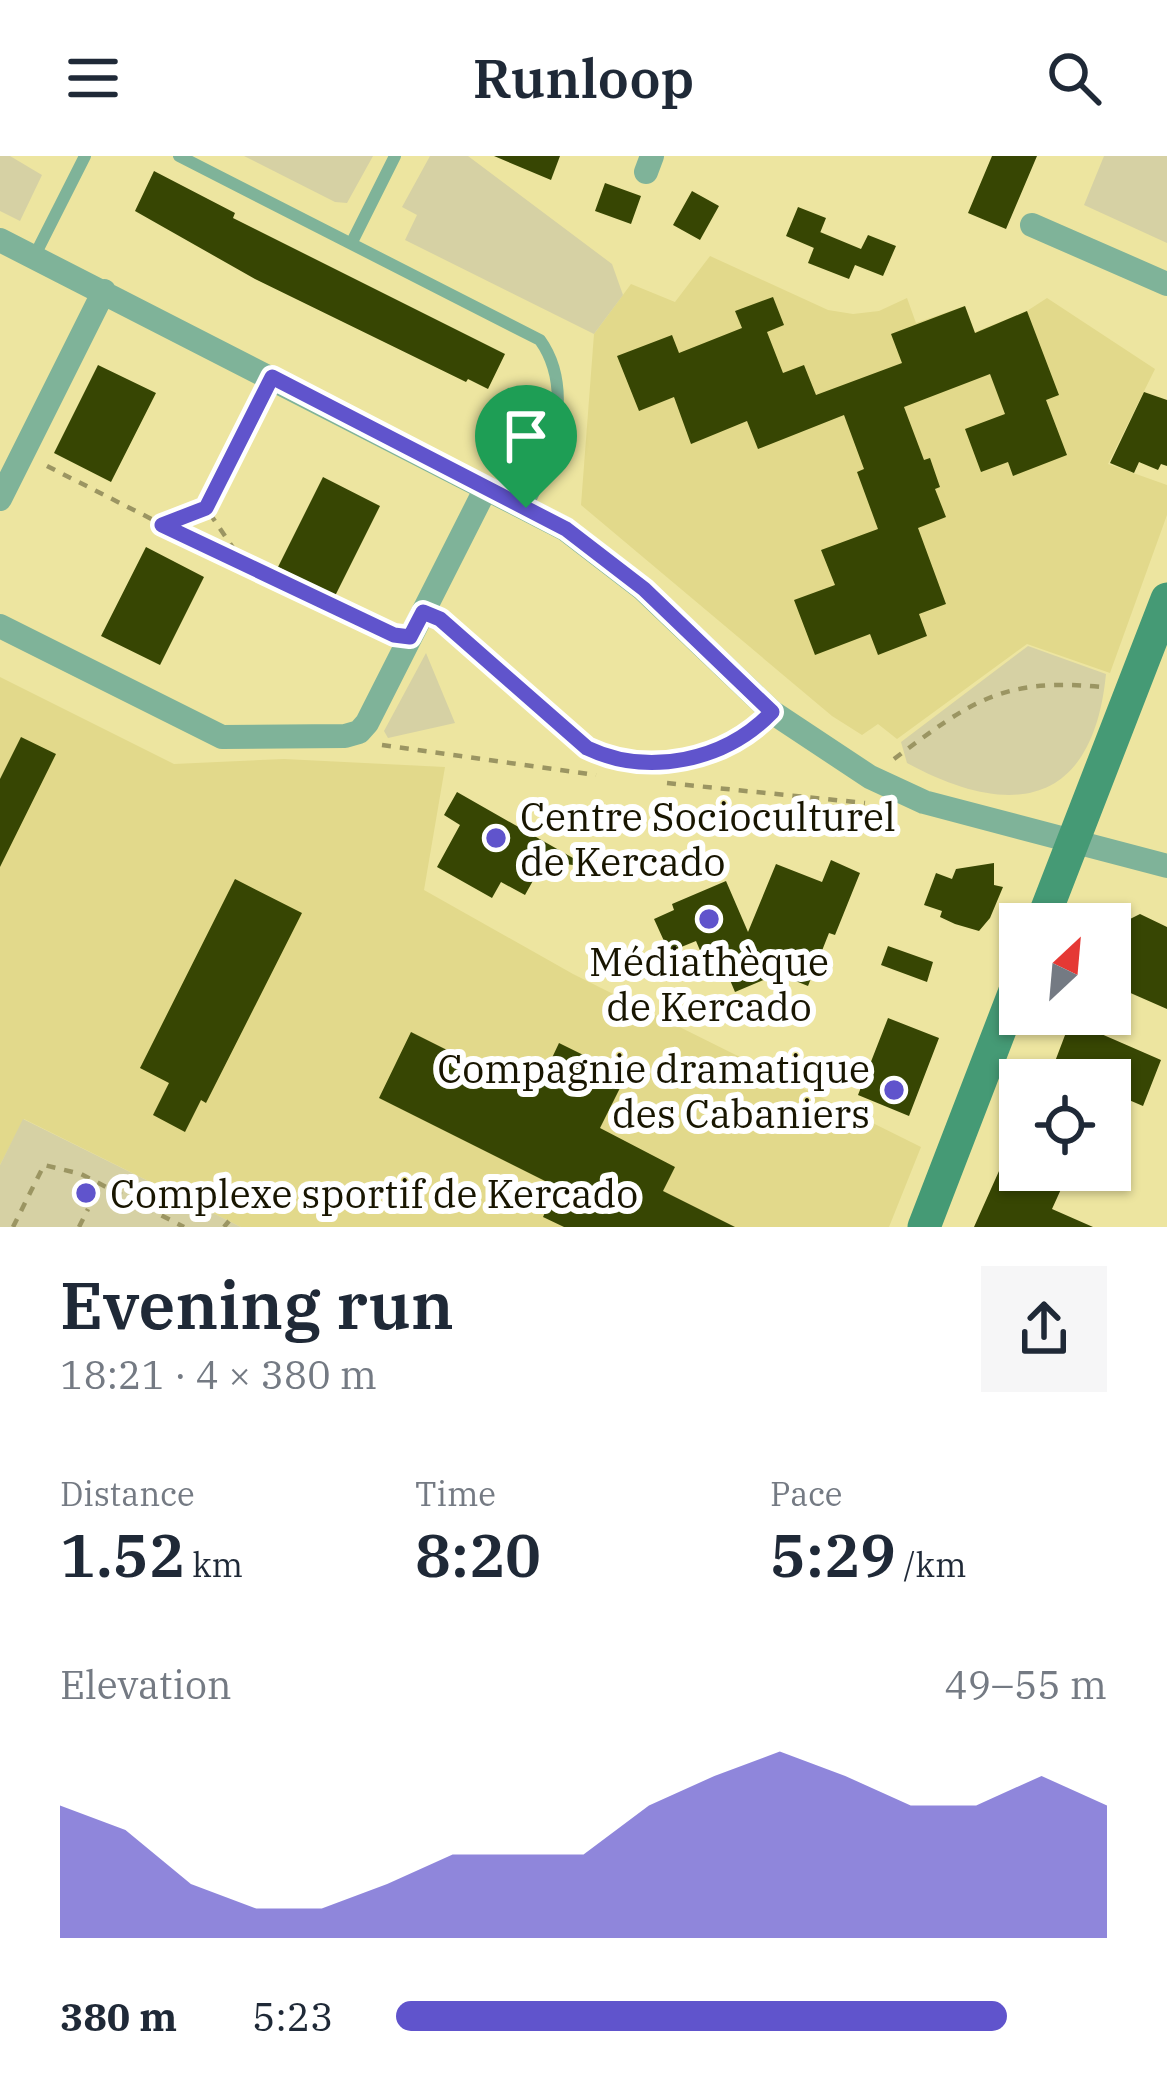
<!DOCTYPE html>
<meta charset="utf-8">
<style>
:root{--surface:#fff;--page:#f6f6f7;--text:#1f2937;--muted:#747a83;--accent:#6054cc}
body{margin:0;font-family:"IBM Plex Serif",serif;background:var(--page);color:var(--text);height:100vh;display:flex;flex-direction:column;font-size:45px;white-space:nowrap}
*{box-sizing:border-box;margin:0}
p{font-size:39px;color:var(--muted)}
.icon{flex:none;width:66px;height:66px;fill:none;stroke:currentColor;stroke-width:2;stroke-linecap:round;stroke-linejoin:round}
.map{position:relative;height:1071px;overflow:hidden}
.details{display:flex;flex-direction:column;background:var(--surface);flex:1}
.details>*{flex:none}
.needle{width:78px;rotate:26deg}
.controls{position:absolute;left:999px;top:747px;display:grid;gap:24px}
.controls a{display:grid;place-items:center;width:132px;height:132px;border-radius:0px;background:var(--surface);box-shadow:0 3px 9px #0004;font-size:60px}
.pin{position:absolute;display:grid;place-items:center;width:102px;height:102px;color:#fff;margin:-123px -51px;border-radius:50% 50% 50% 0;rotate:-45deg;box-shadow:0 0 12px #0007}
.pin .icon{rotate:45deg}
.round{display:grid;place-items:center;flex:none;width:126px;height:126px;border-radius:0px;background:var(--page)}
.head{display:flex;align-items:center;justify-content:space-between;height:204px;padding:0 60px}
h1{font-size:66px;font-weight:600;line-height:90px}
.figures{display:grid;grid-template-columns:repeat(3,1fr);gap:18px;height:204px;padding:12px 60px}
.figures div{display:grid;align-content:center}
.figures b{font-size:60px;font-weight:600}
.figures small{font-size:33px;font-weight:400}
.figures p{font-size:33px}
.chart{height:336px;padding:24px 60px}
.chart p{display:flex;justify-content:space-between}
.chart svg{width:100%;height:216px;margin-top:12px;fill:var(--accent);opacity:.7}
ul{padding:0 60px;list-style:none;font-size:39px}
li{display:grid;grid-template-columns:192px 144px 1fr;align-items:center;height:90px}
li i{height:30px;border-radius:15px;background:var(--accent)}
header{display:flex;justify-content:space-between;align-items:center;height:156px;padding:0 60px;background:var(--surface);font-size:54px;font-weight:600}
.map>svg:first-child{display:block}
.built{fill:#e2d98b}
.green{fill:#d6d1a4}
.building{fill:#374603}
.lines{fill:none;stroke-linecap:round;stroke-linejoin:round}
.path{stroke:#9b9562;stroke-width:4.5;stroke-dasharray:9 9;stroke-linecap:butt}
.lane{stroke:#7fb399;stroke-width:12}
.street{stroke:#7fb399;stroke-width:24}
.secondary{stroke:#459a75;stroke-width:33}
.route-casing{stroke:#fff;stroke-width:24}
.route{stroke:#6054cc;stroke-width:15}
.poi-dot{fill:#6054cc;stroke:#fff;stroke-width:4.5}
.labels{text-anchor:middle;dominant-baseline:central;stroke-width:12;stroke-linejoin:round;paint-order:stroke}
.poi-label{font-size:39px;fill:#181500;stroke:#fff;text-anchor:start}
</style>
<header><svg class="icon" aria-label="menu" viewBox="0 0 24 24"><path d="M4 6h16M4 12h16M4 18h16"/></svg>Runloop<svg class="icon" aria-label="search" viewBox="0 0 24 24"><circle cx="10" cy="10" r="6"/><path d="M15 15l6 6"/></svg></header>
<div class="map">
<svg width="1167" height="1071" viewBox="0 0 1167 1071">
<rect width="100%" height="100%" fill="#ede5a0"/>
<path class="built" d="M710,100L828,154L853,158L879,155L907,142L916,167L965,150L975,176L1027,155L1047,142L1155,213L1108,308L1167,329V359L1110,517L1027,488L897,583L878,568L862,579L832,560L581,349L594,178L631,128L675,146Z
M0,521L174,608L284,603L445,611L424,734L573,818L921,991L889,1071H241L24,963L0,1009Z"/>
<path class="green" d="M0,0H10L42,19L20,65L0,55Z
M244,0H373L347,47L335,46Z
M430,0H468L612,108L623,139L594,178L405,84L417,59L402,51Z
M1104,0H1167V87L1084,49Z
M1028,490L1106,518C1093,649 1014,665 907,607L901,586Z
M426,497L455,567L388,582L384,575Z
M23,963L229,1065L241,1071H0V1009Z"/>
<path class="building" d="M494,0H560L551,24Z
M992,0H1037L1006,73L968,57Z
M154,15L235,57L233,62L505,198L488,233L468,223L466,226L255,123L135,55Z
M605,27L641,40L631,68L595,55Z
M692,35L719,50L700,84L673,69Z
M798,51L826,62L814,92L786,80Z
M820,76L861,93L868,79L896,90L883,120L855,109L849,123L808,107Z
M773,141L784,169L767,176L783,217L804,209L816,239L902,207L891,178L965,150L975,177L1027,155L1059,239L1046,244L1067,299L1013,320L1008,306L981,316L965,273L1005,258L990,218L904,251L924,304L930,302L940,331L935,333L946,361L918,372L946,448L919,458L927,480L878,499L870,478L815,499L794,444L835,429L821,394L878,373L857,316L864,313L844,259L758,293L747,265L691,288L674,241L639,255L617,200L672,179L679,197L742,172L735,155Z
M98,209L156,237L111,326L54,297Z
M1144,236L1167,244V310L1161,308L1158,314L1139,306L1134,317L1110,307Z
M323,321L380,350L335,440L278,411Z
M146,391L204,421L160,509L101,480Z
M21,581L56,598L0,711V623Z
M457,636L587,710V711L544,705L525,739L501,726L492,742L437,711L460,669L444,659Z
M831,704L860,717L835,779L829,777L808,830L778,818L735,836L722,805L707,811L696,785L669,796L654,763L674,754L672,748L726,725L748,776L776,708L822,726Z
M994,707V729L1003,731L990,762L979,775L955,768L940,761L942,755L924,749L936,717L952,723L956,713Z
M235,723L302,757L206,947L201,944L185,976L153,959L169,927L140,912Z
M1140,758L1167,771V853L1110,828V773Z
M888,790L933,806L927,826L881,809Z
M1073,858H1107L1099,877L1161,904L1143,950L1110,936V924H1048Z
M888,862L939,882L909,960L858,939Z
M411,876L535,938L559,887L626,920L600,972L675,1011L663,1035L735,1071H564L543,1061L557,1031L379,942Z
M1020,968V1014H1056L1067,1020L1052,1053L1093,1071H974Z"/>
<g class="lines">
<path class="path" d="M47,310L252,414L387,476
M206,352L260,245
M162,369L206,352L244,408
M382,589L596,619
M894,603C969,547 1002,521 1101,531
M667,627L865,647
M13,1071L44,1009L81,1018L184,1071
M79,1071L88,1053
M224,1071L229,1065"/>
<path class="lane" d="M179,0L540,184C575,233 552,304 526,352
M352,86L395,0
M34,101L85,0
M423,456L446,467C481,498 579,597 618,606C644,612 675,607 700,598C726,590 752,576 771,557"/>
<path class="street" d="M646,16L652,0
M1032,69L1167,128
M0,84L565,373L643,433L772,556L870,621L924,646L1167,710
M0,343L104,135
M0,470L222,581L345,580L359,576L367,567L486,332"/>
<path class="secondary" d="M1041,768L1167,443
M924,1071L1020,822"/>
</g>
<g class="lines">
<g class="route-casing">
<path id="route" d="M272,221L566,373L644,433L772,556C725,605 648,621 587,592L440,463L423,456L410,481L394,479L162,369L206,352Z"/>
</g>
<use href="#route" class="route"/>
</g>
<g class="poi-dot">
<circle cx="496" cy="682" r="12"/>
<circle cx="709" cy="763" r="12"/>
<circle cx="894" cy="934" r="12"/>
<circle cx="86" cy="1037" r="12"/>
</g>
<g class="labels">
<g class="poi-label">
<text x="520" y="660">Centre Socioculturel<tspan x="520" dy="45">de Kercado</tspan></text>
<text x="709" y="805" text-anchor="middle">Médiathèque<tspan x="709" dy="45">de Kercado</tspan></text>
<text x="870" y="912" text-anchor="end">Compagnie dramatique<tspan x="870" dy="45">des Cabaniers</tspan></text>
<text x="110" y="1037">Complexe sportif de Kercado</text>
</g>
</g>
</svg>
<div class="controls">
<a><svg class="needle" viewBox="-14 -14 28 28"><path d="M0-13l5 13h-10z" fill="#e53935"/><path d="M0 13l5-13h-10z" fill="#747a83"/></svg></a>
<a><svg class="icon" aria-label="locate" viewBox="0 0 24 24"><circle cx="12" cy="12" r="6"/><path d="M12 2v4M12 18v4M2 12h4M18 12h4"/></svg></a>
</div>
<div class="pin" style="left:526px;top:352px;background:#1e9e55"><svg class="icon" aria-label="arrive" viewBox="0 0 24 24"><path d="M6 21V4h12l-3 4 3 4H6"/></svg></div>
</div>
<section class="details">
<div class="head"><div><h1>Evening run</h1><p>18:21 · 4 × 380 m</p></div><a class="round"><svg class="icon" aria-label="share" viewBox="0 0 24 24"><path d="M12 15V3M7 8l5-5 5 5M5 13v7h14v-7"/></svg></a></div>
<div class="figures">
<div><p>Distance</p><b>1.52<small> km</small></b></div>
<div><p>Time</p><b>8:20</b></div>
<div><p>Pace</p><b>5:29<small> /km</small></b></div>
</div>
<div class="chart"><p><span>Elevation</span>49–55 m</p>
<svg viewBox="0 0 160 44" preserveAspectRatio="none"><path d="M0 44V17L10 22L20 33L30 38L40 38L50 33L60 27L70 27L80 27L90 17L100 11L110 6L120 11L130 17L140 17L150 11L160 17V44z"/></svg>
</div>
<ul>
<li><b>380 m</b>5:23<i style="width:86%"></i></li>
</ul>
</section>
